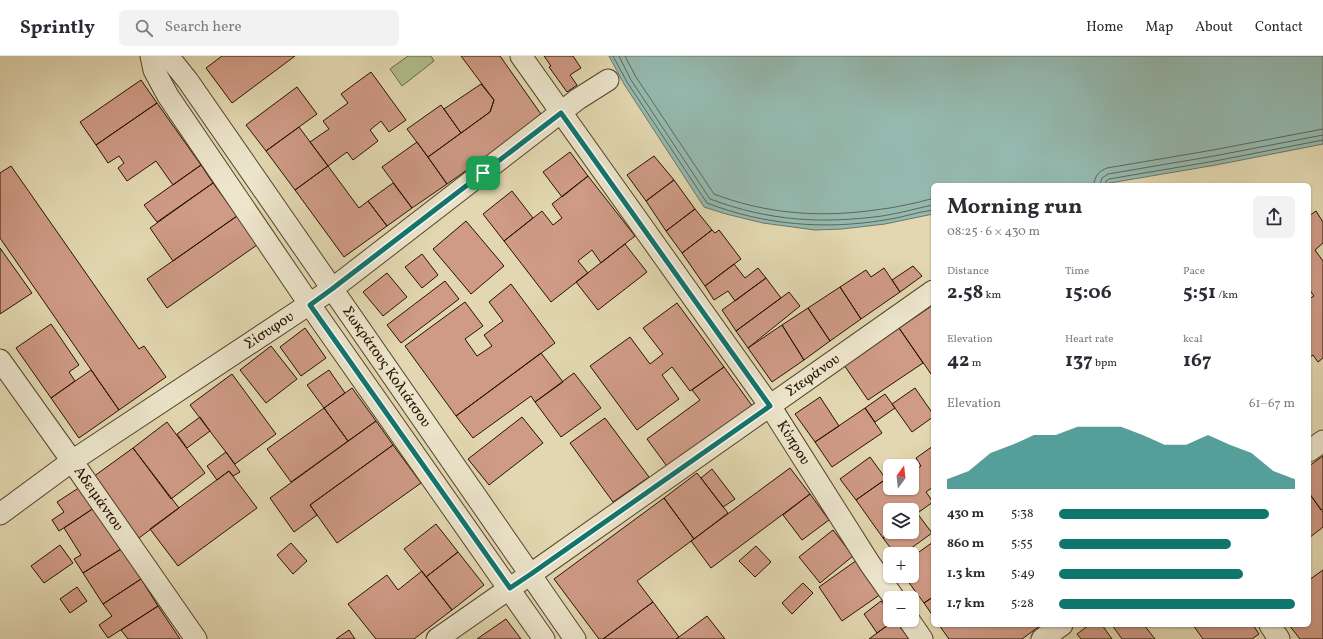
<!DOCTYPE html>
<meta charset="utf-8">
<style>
:root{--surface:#fff;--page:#f2f2f3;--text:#2b2b33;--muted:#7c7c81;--line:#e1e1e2;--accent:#0f766e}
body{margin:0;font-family:Vollkorn,serif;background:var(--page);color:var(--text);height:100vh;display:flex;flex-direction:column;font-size:15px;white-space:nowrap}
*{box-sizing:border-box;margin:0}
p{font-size:13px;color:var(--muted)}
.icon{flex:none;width:22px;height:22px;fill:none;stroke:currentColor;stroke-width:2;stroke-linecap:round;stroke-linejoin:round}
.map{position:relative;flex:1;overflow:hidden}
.drawer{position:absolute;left:931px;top:127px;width:380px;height:444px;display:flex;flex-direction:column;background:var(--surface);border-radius:6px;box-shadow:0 1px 3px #0004}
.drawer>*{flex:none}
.needle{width:26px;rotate:15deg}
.buttons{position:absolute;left:883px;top:403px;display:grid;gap:8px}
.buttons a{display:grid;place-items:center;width:36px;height:36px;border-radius:6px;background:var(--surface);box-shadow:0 1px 3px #0004;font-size:20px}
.pin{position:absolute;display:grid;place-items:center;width:34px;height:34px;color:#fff;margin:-17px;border-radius:8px;box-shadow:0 2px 6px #0006}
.round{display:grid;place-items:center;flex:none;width:42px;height:42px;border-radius:6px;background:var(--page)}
.head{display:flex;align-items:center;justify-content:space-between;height:68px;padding:0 16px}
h1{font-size:22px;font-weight:700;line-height:30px}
.stats{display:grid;grid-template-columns:repeat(3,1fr);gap:6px;height:68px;padding:4px 16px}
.stats div{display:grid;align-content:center}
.stats b{font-size:20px;font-weight:700}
.stats small{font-size:11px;font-weight:400}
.stats p{font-size:11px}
.chart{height:112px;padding:8px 16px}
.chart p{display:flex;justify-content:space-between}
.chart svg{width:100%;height:72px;margin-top:4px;fill:var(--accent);opacity:.7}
ul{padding:0 16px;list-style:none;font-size:13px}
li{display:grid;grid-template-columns:64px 48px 1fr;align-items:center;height:30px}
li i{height:10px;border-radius:5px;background:var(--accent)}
header{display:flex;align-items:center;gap:24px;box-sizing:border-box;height:56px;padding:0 20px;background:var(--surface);border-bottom:1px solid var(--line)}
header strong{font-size:19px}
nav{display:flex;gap:22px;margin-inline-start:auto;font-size:14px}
.search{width:280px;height:36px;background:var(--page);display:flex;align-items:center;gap:10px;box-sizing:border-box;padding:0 14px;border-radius:6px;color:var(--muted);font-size:15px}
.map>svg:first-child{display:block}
.green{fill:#b0bf8d;stroke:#6b6946}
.water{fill:#95b9af;stroke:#697769}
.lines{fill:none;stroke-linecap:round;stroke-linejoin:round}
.shore{stroke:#5e6658;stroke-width:1}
.building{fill:#cf9a86;stroke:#261300}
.minor-casing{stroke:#55442c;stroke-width:23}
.minor{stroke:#ece5cc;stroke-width:21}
.route-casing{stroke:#fff;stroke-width:8}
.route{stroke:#0f766e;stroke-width:5}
.labels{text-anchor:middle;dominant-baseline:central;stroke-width:3;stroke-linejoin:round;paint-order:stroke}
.street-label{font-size:15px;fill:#261300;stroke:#ece5cc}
</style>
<header>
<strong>Sprintly</strong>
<div class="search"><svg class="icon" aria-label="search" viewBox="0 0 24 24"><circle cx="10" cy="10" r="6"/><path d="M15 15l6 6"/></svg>Search here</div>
<nav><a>Home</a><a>Map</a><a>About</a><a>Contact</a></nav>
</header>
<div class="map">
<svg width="1323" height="583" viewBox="0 0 1323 583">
<rect width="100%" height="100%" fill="#e2d7b0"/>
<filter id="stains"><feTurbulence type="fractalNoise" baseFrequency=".005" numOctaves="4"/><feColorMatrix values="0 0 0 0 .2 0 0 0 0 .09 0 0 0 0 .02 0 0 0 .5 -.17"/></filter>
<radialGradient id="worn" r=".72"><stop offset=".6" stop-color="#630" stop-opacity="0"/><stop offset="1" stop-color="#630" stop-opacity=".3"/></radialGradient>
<path class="green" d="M408,0H431L434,5L402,30L390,13Z"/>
<path class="water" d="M609,0H1323V88L1216,109L1098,129H933V158L885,168L842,173L815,174L763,167L726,158L704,151L624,28Z"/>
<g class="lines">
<path class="shore" d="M613,0L627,26L707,147C764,169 824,174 885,164C901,162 917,156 933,154
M619,0L631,24L710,143C769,165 821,168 882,160C893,158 904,156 915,153C921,152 927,150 933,149
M625,0L636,21L714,138C769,159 825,162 882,153C893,152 904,149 915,147C921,146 927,143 933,143
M1094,129C1094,121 1099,115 1107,112L1213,94L1323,73
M1100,129L1102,122L1108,118L1214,100L1323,79
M1105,129L1106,125L1109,123L1215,105L1323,84"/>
</g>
<path class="building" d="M222,0H295L232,47L206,12Z
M461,0H500L543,61L447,128L428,101L490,56L494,44Z
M544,0H573L581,12L570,19L577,29L567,36L549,11L551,10Z
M371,16L406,64L389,76L381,65L370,74L378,85L353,104L347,96L328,110L310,86L329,73L323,65L348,47L341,38Z
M141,24L157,47L96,89L80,66Z
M481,28L494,44L490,56L461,77L444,53Z
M297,31L317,58L266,95L246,69Z
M157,47L201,109L173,129L156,105L127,125L118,112L124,107L119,100L108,107L96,89Z
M441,49L461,77L428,101L407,73Z
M299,71L328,110L295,134L266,95Z
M417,86L447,128L412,152L382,111Z
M570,96L588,120L562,141L543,116Z
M654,100L674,124L646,145L627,119Z
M201,109L213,127L157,166L144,149Z
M11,110L139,293L144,290L166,321L119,354L0,182V117Z
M328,110L359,152L368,145L387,170L344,201L295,134Z
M588,120L635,180L601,207L592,194L578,205L588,217L551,246L504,185L542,155L553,169L562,162L552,148Z
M674,124L695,153L666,175L646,145Z
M213,127L237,160L173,205L150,172Z
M393,127L412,152L387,170L368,145Z
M512,135L533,162L504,185L483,158Z
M695,153L712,174L682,197L666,175Z
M1316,155L1323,166V187L1315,194L1323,205V302L1318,306L1313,299L1309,302V243L1314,240L1309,233V160Z
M237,160L257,189L167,252L147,223Z
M466,165L504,210L471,238L433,193Z
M712,174L715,177L719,174L741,203L705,230L682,197Z
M625,188L647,216L598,254L576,226Z
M0,192L32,237L0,258Z
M422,198L438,219L422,232L405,211Z
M734,208L745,222L758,212L766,222L735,245L728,235L714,244L705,230Z
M913,210L922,220L900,236L892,224Z
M884,212L900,236L861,263L840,231L866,214L871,221Z
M387,217L407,241L383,260L363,236Z
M766,222L781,242L736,275L722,254Z
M445,225L459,243L401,287L387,269Z
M511,228L555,287L456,360L405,290L465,246L483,270L465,283L477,300L492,290L484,279L503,265L489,246Z
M840,231L861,263L830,285L808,252Z
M789,236L800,250L748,292L736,275Z
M677,247L724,311L690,335L672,311L662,319L679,343L637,374L590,310L630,281L650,308L663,298L643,272Z
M933,249V317L931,318L899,272Z
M808,252L830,285L804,304L782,269Z
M51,268L79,309L69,316L75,325L51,342L16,292Z
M782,269L804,304L772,326L748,292Z
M305,272L326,302L301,320L280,291Z
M899,272L923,307L868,344L844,309Z
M271,290L297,323L266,347L240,314Z
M541,297L563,326L535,346L531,340L473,382L456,360Z
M724,311L753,351L669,413L647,383L700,344L692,334Z
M91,314L119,354L79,382L51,342Z
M329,314L345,337L324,352L307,329Z
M574,317L601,352L561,381L535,346Z
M232,318L276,378L235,408L190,349Z
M352,332L376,365L348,385L324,352Z
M915,332L933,358V361L912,376L892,348Z
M885,338L895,352L875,366L865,352Z
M820,341L839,370L815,386L795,358Z
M324,352L348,385L291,426L267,393Z
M865,352L882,377L832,411L815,386Z
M200,361L210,375L187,392L177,378Z
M522,361L543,387L489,429L468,403Z
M605,362L649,421L613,446L570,387Z
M376,365L393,389L310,449L317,459L294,476L270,442Z
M167,366L205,417L171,443L133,392Z
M393,389L421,427L337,487L310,449Z
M933,390V431L926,436L933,446L912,461V454H890V476H892L883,482L856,444L890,420V432H912V416L921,410L916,402Z
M133,392L179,452L139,482L93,421Z
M226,396L240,416L233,420L229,415L217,424L207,410Z
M1323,400V453L1321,454L1309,437V410Z
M870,401L886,423L856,444L840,423Z
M790,412L810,438L711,512L691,485Z
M712,413L735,443L723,451L701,422Z
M229,415L257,452L178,510L150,473Z
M697,417L728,457L694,483L664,442Z
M80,431L94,452L59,475L52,464L64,456L57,446Z
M1309,437L1323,456V471L1309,482Z
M810,438L829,464L802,484L783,459Z
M664,442L694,483L637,525L653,546L603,583H599L554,523Z
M94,452L121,493L83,517L74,503L81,499L64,472Z
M917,457L932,477L903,498H895L883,482L892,476H912V461Z
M436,468L458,496L426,521L404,493Z
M833,474L853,500L820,527L799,501Z
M933,486V541L924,547L904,520H912V501Z
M291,487L307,505L293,518L277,499Z
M60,489L73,507L44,527L31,510Z
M756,490L771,506L755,521L739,505Z
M121,493L141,523L103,548L83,517Z
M458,496L484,529L452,554L426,521Z
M857,504L881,538L842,565L819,531Z
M1323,514V583H1300L1289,569H1309V524Z
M422,515L452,554L414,583H376L348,548L387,519L398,534Z
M141,523L158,550L108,582L99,569L112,560L103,548Z
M803,527L813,537L792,558L782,547Z
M77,531L87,545L70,557L60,543Z
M933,541V560L924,547Z
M881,545L890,557V564H895L877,577L864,558Z
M653,546L679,581L676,583H603Z
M158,550L180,583H128L121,574Z
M707,560L725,583H676L679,581Z
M506,563L521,583H477Z
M895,564L909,583H869L877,577Z
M939,569H1041L1022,583H949Z
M1089,569H1102L1112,583H1081L1077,578Z
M1112,569H1144L1155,583H1122Z
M1193,569H1253L1259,578L1252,583H1203Z
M349,574L355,583H336Z"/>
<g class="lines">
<g class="minor-casing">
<g id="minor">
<path d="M151,0L154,14L168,40L310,249L544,583"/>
<path id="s1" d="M168,0L188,25L575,583"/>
<path id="s2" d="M521,0L770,350L870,508L894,542"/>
<path id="s3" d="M0,304L72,405L196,583"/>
<path d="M1309,395L1323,385"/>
<path id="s4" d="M0,458L72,405L332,233L578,43L608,24"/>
<path d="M909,564L922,583"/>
<path d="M1270,569L1279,583"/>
<path id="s5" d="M437,583L510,532L531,518L933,235"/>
<path d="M1042,583L1062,569"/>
</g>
</g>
<use href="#minor" class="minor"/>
</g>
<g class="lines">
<g class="route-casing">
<path id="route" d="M561,57L770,350L531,518L510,532L310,249L332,233Z"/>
</g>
<use href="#route" class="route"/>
</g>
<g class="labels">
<g class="street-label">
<text stroke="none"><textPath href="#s4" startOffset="326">Σίσυφου</textPath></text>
<text stroke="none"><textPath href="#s1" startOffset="380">Σωκράτους Κολιάτσου</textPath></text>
<text stroke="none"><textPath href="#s5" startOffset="459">Στεφάνου</textPath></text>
<text stroke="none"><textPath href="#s2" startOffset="473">Κύπρου</textPath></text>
<text stroke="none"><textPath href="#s3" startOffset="170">Αδειμάντου</textPath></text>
</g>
</g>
<rect width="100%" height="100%" filter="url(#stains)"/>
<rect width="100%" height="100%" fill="url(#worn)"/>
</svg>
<div class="buttons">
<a><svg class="needle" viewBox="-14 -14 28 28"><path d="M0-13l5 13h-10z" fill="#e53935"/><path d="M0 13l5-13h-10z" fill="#7c7c81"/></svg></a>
<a><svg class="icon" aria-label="layers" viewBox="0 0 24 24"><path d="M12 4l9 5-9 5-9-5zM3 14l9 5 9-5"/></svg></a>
<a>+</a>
<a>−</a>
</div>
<div class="pin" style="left:483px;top:117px;background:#1e9e55"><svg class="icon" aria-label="arrive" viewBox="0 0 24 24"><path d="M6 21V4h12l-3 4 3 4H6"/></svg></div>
<section class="drawer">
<div class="head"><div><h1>Morning run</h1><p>08:25 · 6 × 430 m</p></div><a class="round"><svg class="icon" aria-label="share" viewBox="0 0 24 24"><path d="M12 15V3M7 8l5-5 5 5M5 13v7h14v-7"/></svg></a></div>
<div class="stats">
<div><p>Distance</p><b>2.58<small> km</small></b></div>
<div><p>Time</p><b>15:06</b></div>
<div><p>Pace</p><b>5:51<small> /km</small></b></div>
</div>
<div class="stats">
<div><p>Elevation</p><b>42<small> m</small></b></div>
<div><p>Heart rate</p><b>137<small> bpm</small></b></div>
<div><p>kcal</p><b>167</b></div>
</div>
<div class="chart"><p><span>Elevation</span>61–67 m</p>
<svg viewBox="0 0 160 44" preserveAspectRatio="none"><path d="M0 44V38L10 33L20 22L30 17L40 11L50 11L60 6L70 6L80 6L90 11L100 17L110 17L120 11L130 17L140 22L150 33L160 38V44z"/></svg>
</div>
<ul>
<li><b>430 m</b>5:38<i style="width:89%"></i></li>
<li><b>860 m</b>5:55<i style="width:73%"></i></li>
<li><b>1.3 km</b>5:49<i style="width:78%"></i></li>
<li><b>1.7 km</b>5:28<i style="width:100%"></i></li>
</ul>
</section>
</div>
